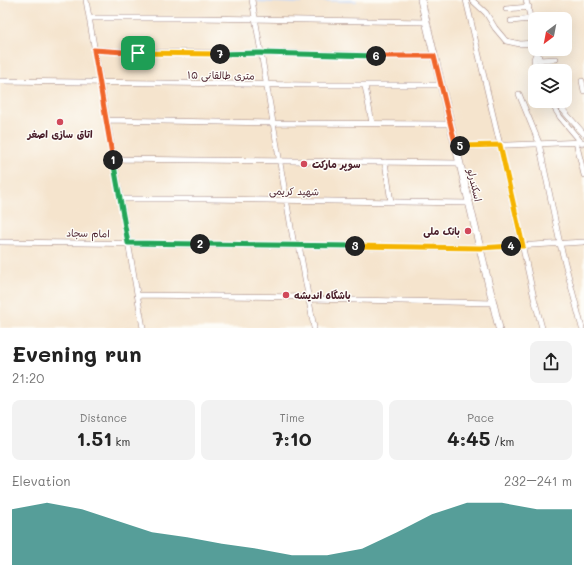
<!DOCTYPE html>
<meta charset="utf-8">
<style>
:root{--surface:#fff;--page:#f2f2f2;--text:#222;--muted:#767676;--accent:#0f766e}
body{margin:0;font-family:Mali,"Playpen Sans Arabic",sans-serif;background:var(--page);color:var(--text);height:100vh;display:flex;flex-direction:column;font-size:15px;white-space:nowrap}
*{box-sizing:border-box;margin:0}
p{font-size:13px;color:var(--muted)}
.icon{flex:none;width:22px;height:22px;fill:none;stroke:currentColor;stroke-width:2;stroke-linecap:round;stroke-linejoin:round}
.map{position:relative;height:328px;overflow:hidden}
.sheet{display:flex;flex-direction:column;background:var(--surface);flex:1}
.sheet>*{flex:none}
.needle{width:26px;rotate:212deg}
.buttons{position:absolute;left:528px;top:12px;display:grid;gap:8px}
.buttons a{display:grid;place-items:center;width:44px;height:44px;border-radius:8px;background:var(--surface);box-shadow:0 4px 16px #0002;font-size:20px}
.pin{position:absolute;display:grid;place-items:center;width:34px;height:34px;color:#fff;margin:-17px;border-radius:8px;box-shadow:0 2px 6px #0006}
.km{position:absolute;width:20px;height:20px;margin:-10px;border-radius:50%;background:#222;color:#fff;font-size:11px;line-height:20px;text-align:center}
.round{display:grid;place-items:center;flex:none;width:42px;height:42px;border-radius:8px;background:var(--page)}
.overview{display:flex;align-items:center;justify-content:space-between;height:68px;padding:0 12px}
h1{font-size:22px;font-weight:700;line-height:30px}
.stats{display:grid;grid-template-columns:repeat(3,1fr);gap:6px;height:68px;padding:4px 12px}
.stats div{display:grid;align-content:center;border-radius:8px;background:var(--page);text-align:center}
.stats b{font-size:20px;font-weight:700}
.stats small{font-size:11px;font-weight:400}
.stats p{font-size:11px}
.chart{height:112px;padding:8px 12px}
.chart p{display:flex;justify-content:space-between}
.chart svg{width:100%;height:72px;margin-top:4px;fill:var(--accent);opacity:.7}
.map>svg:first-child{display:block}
.built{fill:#cadcf9}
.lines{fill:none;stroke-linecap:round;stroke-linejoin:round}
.minor-casing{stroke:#a0827c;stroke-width:6}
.major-casing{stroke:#a0827c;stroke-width:8}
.minor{stroke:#fff;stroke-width:5}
.major{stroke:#fff;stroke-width:7}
.split-1-casing{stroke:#fff;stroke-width:8}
.split-2-casing{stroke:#fff;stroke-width:8}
.split-3-casing{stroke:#fff;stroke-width:8}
.split-4-casing{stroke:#fff;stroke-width:8}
.split-5-casing{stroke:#fff;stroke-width:8}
.split-6-casing{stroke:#fff;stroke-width:8}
.split-7-casing{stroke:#fff;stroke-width:8}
.split-8-casing{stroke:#fff;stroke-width:8}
.split-1{stroke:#f0652b;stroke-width:5}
.split-2{stroke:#22a559;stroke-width:5}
.split-3{stroke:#22a559;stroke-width:5}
.split-4{stroke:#f5b400;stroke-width:5}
.split-5{stroke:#f5b400;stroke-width:5}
.split-6{stroke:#f0652b;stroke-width:5}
.split-7{stroke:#22a559;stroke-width:5}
.split-8{stroke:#f5b400;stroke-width:5}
.poi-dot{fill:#d1495b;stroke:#fdfcf7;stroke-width:1.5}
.labels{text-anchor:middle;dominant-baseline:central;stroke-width:3;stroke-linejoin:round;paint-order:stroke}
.street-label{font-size:10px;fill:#4a1f2b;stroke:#fdfcf7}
.poi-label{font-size:10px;font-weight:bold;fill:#4a1f2b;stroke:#fdfcf7;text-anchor:start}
</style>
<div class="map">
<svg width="584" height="328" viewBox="0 0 584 328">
<rect width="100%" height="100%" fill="#fdfcf7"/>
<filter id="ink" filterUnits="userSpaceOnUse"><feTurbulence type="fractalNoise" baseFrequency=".025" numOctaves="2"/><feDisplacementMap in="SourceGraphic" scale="8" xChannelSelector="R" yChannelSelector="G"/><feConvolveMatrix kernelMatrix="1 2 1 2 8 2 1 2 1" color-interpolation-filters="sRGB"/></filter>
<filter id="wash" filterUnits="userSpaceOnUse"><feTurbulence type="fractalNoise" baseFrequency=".012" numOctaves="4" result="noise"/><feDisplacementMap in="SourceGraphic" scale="16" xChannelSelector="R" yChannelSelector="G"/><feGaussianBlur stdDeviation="0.9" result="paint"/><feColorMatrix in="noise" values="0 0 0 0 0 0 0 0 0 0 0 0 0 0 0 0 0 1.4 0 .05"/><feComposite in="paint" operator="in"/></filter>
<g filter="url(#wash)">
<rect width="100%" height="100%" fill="#f5e4cd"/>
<path class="built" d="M257,0H302V4L257,2Z
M309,0H356L357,2L309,1Z"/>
</g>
<g filter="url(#ink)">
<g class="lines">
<g class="minor-casing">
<path id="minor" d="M86,0L143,328
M252,0L294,245
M466,0L500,145L534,298L542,328
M472,0L486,13L495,28L506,41L520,44L535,43
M526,0L535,37
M506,9L529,7
M89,18H197L426,22
M511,21L531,19
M537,49L542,71
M94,50C150,53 205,53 261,53C319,53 376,57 434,56
M539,60L556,59
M536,71L534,59L537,51
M0,81L310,85H441
M582,81L584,91
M365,86L372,123
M519,94L539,143L560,244L582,328
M550,101L560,117L582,143
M555,101L584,134
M106,120L273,123L450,124
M576,142L584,175
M456,147L584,142
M113,159L459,163
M385,162L391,202
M120,199H205L468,203
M0,242L480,248L584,242
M299,245L314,328
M137,295L308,297
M309,299L494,303"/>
</g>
<g class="major-casing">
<path id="major" d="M421,0L499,328"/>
</g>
<use href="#minor" class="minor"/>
<use href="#major" class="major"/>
</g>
</g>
<g class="lines" filter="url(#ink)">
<g class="split-1-casing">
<path id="split-1" d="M113,160L94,50L138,53"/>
</g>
<g class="split-2-casing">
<path id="split-2" d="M113,160L128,243L200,244"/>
</g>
<g class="split-3-casing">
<path id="split-3" d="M200,244L355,246"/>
</g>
<g class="split-4-casing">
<path id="split-4" d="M355,246L480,248L511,246"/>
</g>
<g class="split-5-casing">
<path id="split-5" d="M460,146L500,145L523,246H511"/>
</g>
<g class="split-6-casing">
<path id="split-6" d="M376,56H434L456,147L460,146"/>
</g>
<g class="split-7-casing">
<path id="split-7" d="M220,54L261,53L376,56"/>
</g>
<g class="split-8-casing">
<path id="split-8" d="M138,53L220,54"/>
</g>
<use href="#split-1" class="split-1"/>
<use href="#split-2" class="split-2"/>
<use href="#split-3" class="split-3"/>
<use href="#split-4" class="split-4"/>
<use href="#split-5" class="split-5"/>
<use href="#split-6" class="split-6"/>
<use href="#split-7" class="split-7"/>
<use href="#split-8" class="split-8"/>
</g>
<g class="poi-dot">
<circle cx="60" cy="122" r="4"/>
<circle cx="304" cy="164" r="4"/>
<circle cx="468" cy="231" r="4"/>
<circle cx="286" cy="295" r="4"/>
</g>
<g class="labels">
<g class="street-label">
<text transform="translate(221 75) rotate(1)">۱۵ متری طالقانی</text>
<text transform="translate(475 185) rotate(77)">اسکندرلو</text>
<text transform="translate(294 191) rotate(1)">شهید کریمی</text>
<text transform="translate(88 233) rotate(1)">امام سجاد</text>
</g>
<g class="poi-label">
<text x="60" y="134" text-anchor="middle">اتاق سازی اصغر</text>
<text x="312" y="164">سوپر مارکت</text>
<text x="460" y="231" text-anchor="end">بانک ملی</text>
<text x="294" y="295">باشگاه اندیشه</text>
</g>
</g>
</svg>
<div class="buttons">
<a><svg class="needle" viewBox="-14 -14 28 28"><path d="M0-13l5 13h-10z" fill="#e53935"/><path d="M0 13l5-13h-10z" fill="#767676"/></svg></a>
<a><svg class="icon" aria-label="layers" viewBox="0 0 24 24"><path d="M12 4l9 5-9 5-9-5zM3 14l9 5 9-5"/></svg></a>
</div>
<div class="pin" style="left:138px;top:53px;background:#1e9e55"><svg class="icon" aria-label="arrive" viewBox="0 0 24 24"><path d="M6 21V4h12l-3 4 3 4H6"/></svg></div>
<b class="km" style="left:113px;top:160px">1</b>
<b class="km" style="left:200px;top:244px">2</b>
<b class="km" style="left:355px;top:246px">3</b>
<b class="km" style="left:511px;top:246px">4</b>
<b class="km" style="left:460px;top:146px">5</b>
<b class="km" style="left:376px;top:56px">6</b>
<b class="km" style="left:220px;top:54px">7</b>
</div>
<section class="sheet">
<div class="overview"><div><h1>Evening run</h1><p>21:20</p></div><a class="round"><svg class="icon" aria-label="share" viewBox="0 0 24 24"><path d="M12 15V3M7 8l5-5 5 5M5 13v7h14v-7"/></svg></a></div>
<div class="stats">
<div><p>Distance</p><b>1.51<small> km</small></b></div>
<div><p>Time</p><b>7:10</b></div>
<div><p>Pace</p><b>4:45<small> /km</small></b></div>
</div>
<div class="chart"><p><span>Elevation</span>232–241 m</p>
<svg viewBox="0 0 160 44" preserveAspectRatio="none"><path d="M0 44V10L10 6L20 10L30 17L40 24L50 27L60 31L70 34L80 38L90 38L100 34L110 24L120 13L130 6L140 6L150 10L160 10V44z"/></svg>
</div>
</section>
